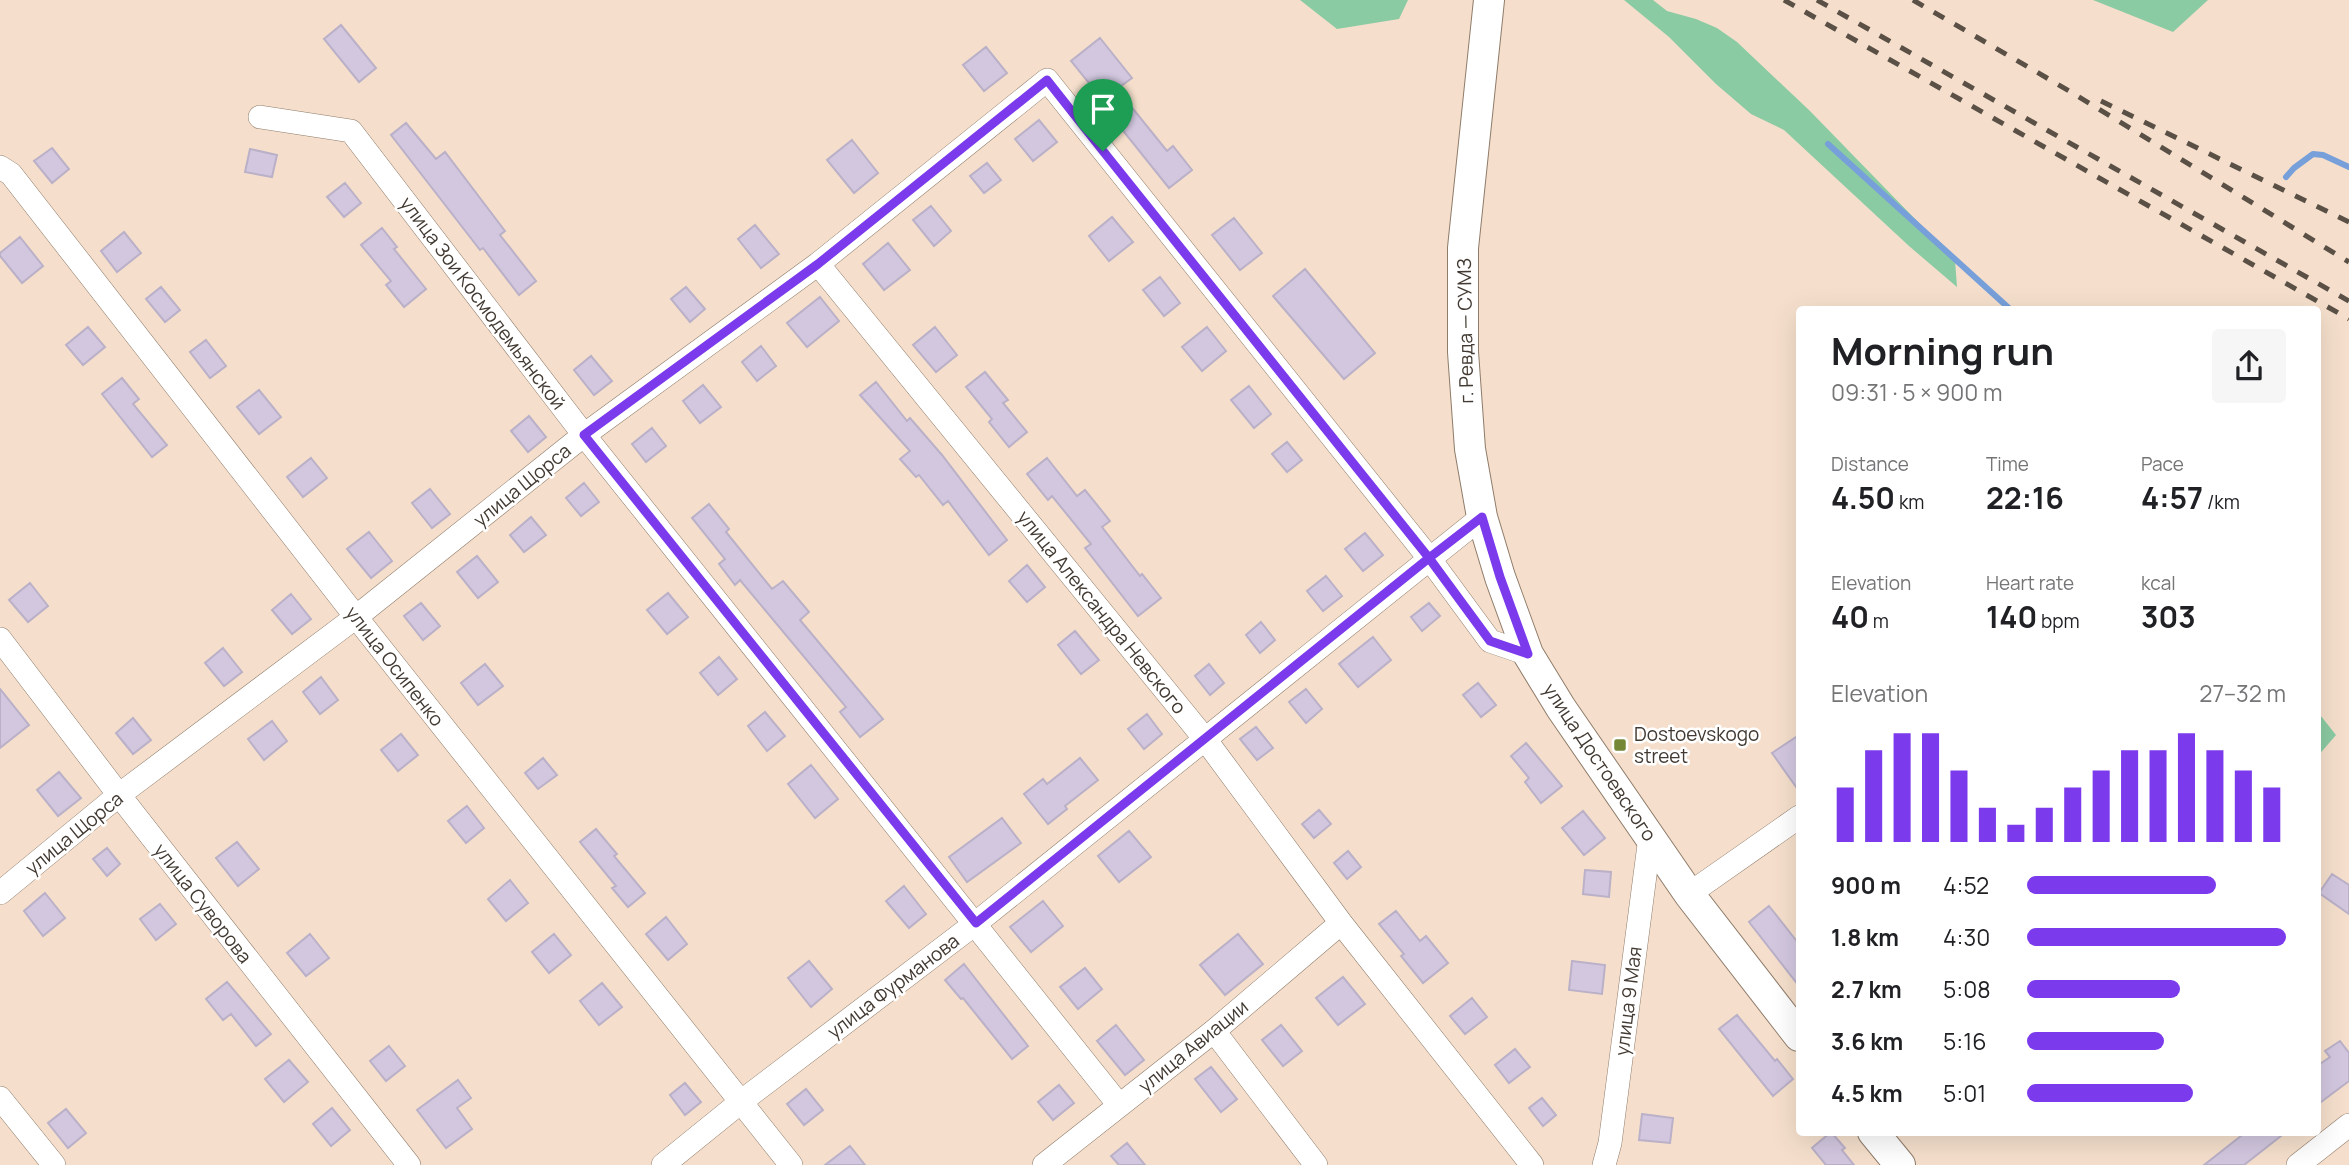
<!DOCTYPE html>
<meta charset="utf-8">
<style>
:root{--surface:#fff;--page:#f6f6f6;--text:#202124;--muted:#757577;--accent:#7c3aed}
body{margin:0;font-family:Manrope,sans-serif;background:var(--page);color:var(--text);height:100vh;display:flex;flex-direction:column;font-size:26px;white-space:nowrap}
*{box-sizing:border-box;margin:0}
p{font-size:23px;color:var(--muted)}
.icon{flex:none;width:38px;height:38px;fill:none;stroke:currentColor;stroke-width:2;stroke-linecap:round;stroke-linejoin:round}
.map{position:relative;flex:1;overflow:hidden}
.panel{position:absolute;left:1796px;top:306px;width:525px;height:830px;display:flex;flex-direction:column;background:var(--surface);border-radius:7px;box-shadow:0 7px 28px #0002}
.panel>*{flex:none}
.pin{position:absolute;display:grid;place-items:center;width:60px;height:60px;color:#fff;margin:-72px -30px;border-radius:50% 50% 50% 0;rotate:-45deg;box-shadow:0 0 7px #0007}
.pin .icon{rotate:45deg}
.round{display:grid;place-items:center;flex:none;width:74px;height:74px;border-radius:7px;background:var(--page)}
.headline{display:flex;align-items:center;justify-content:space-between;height:119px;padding:0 35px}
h1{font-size:38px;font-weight:700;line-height:52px}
.metrics{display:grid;grid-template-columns:repeat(3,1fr);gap:10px;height:119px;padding:7px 35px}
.metrics div{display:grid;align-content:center}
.metrics b{font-size:30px;font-weight:700}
.metrics small{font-size:19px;font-weight:400}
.metrics p{font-size:19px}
.chart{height:196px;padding:14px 35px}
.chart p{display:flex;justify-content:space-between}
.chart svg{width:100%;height:126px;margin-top:7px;stroke:var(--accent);stroke-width:6}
ul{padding:0 35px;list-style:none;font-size:23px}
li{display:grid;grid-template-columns:112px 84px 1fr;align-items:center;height:52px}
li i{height:18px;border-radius:9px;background:var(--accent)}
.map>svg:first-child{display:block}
.green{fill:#8bcba3}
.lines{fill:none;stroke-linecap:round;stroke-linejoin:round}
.stream{stroke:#779fd9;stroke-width:6}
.building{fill:#d2c7df;stroke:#bab0c7;stroke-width:2}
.minor-casing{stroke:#8f7c6a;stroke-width:24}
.major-casing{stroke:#8f7c6a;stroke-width:32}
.minor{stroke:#fff;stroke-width:23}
.major{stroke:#fff;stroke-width:30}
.rail{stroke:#5a5046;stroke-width:5;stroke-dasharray:12 12;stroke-linecap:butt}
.route-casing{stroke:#fff;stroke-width:14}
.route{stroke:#7c3aed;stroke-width:9}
.poi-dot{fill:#748737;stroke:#fff;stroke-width:2.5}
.labels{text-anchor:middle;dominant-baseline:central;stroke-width:5;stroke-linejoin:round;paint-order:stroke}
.street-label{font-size:19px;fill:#423a32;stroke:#fff}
.poi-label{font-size:19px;fill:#423a32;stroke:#fff;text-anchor:start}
</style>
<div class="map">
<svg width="2349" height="1165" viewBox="0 0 2349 1165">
<rect width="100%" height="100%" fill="#f5dfcc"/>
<path class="green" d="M1300,0H1408L1399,19L1337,29Z
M1624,0H1653L1667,11L1696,19L1717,28L1737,42L1810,111L1955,260L1957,287L1909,246L1784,130L1751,114L1716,84L1669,37Z
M2093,0H2208L2173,32Z
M2317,711L2336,735L2317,757Z"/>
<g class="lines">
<path class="stream" d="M1828,144L2011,310
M2286,177L2294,168L2313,154L2323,155L2349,167"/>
</g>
<path class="building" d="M341,25L376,68L359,82L324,39Z
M1100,38L1132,78L1117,89L1167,151L1173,146L1192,170L1169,188L1112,117L1115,115L1071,61Z
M986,47L1007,73L984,91L963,65Z
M1039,120L1057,142L1033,161L1015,139Z
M406,123L436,159L445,152L505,231L500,235L536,281L519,295L483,248L480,250L391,135Z
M852,140L878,173L854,193L827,160Z
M52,148L69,169L52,183L34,161Z
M250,149L277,155L272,177L245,172Z
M987,163L1001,180L984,193L970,176Z
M345,183L361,203L344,217L327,197Z
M931,206L951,231L934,246L913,220Z
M1112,217L1133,242L1109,261L1089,236Z
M1234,218L1262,253L1240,270L1212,235Z
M755,225L779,254L761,268L738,239Z
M382,228L397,247L394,249L426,289L404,307L386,285L391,281L361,245Z
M124,232L141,253L117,272L101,251Z
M20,237L43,266L22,283L0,256V253Z
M888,243L910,270L884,290L863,264Z
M1305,269L1375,353L1344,379L1273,296Z
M1160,277L1180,303L1164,316L1143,290Z
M161,287L180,310L165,322L146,299Z
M686,287L705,309L690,322L671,299Z
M820,297L839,321L807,347L787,323Z
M88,327L105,347L83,365L66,345Z
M935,327L957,355L936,372L913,345Z
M1207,327L1226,351L1202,371L1182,347Z
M206,340L226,366L210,378L190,352Z
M761,346L776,366L757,381L742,362Z
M591,356L612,381L594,395L574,370Z
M985,372L1008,400L1003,403L1027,432L1009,447L989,422L992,419L966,387Z
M122,378L139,399L133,404L167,445L152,457L102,394Z
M876,382L907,421L910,418L942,455L1007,540L989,555L948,501L943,505L919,475L916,477L900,459L910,451L860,395Z
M703,385L721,407L700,423L683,401Z
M1249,386L1271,414L1254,428L1231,400Z
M259,390L281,417L259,434L237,407Z
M529,416L546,437L528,452L511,431Z
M652,428L666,446L646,462L632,444Z
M1287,442L1302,460L1287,472L1272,454Z
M311,458L327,478L303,497L287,477Z
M1047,458L1077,496L1085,490L1110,521L1102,527L1140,576L1142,574L1161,598L1138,616L1085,548L1091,544L1052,496L1048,500L1027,474Z
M584,483L599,502L581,516L566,498Z
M430,489L450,514L432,528L412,503Z
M709,504L729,529L726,532L772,589L783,581L809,612L800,620L883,719L860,737L840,712L846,707L740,580L735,585L719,564L725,559L692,518Z
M531,517L546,535L524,552L510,535Z
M369,532L392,561L371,578L347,549Z
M1365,533L1383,555L1363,571L1345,549Z
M477,556L498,582L478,598L457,572Z
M1027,565L1045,587L1027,602L1009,581Z
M1326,576L1342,596L1323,611L1307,591Z
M30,583L48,606L28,622L9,600Z
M668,593L688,617L667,634L647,610Z
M291,594L311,619L292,634L272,610Z
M421,603L440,626L423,640L404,616Z
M1429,603L1440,616L1422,631L1411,617Z
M1261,622L1275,640L1260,653L1246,635Z
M1075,631L1099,660L1081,674L1058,645Z
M1373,637L1391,660L1358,687L1339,664Z
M223,648L242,672L224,686L205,663Z
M719,657L737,679L718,695L700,673Z
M485,664L503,686L478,705L461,683Z
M1209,664L1224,683L1210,695L1195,676Z
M321,677L338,700L320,714L303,692Z
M1478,683L1496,705L1481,717L1463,695Z
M0,689L29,725L0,748Z
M1306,689L1322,709L1306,723L1289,702Z
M765,712L785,736L767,751L748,726Z
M1147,714L1162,734L1144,749L1128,729Z
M133,718L151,740L133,754L116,733Z
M272,721L287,741L264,760L248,739Z
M1256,727L1273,748L1257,760L1240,739Z
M401,734L418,755L398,771L381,750Z
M1799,735V791L1772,753Z
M1526,743L1562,786L1541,803L1525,782L1529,778L1511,756Z
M543,758L557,775L538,789L525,773Z
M1080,758L1098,780L1065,806L1067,809L1048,824L1024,794L1043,779L1047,784Z
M811,765L838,799L815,818L788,784Z
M59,772L81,798L58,816L37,790Z
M467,806L484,828L466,843L448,821Z
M1319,810L1331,824L1314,838L1302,824Z
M1583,811L1605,838L1584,855L1562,828Z
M1002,818L1021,843L967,882L949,857Z
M596,829L617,854L614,856L645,893L628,907L612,888L616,886L580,842Z
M1129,831L1151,857L1119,882L1098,856Z
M237,842L259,869L238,886L216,858Z
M107,848L120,864L107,876L93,859Z
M1348,851L1361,867L1347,879L1334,863Z
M1585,870L1611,872L1609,897L1583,894Z
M2332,874L2349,885V914L2319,893Z
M510,880L528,903L506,921L488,899Z
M904,886L926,914L909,928L886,901Z
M45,893L65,918L43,936L24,911Z
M1043,901L1063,926L1031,952L1010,927Z
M160,904L176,924L156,940L140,919Z
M1769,906L1799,944V986L1749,922Z
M1396,911L1420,941L1426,936L1448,963L1423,983L1401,956L1404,954L1379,924Z
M666,917L687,944L668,960L646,934Z
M310,934L329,958L306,976L287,953Z
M554,934L571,955L549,973L532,952Z
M1238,934L1263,964L1225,995L1200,965Z
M809,961L832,989L811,1007L788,978Z
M1572,961L1605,965L1602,994L1569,990Z
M964,964L1028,1046L1012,1059L963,998L961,999L945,980Z
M1085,968L1102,989L1078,1009L1060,987Z
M1343,977L1365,1004L1338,1025L1316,998Z
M227,982L271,1034L256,1046L231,1014L223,1020L206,999Z
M602,983L622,1007L599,1025L580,1001Z
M1472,998L1487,1017L1465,1034L1450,1016Z
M1737,1015L1775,1061L1777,1059L1793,1079L1773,1096L1719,1029Z
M1116,1025L1144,1060L1125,1075L1097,1041Z
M1281,1025L1302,1051L1283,1066L1262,1040Z
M2340,1041L2349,1053V1081L2317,1105V1066L2330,1057L2325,1051Z
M389,1046L405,1066L386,1081L370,1061Z
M1515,1049L1530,1067L1509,1083L1495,1065Z
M289,1060L308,1082L284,1102L265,1079Z
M1211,1067L1237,1099L1221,1112L1195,1079Z
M458,1080L471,1098L457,1108L472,1129L446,1148L417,1110Z
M685,1083L701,1102L685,1115L670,1095Z
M1059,1085L1074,1103L1053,1120L1038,1102Z
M806,1089L823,1110L804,1125L787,1104Z
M1542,1098L1556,1115L1543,1126L1529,1108Z
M332,1108L350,1130L331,1146L313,1124Z
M66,1109L86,1133L68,1148L48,1123Z
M1642,1114L1673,1118L1670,1143L1639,1140Z
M1831,1132L1845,1148L1842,1150L1854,1165H1826L1812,1148Z
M2246,1132H2286L2244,1165H2204Z
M1127,1143L1145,1165H1119L1111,1156Z
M850,1146L865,1165H825Z"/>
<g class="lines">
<g class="minor-casing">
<path id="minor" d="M260,117L351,131L584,435L1119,1105
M0,167L11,174L356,617L791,1165
M818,264L1205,739L1341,923L1532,1165
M0,639L119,795L409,1165
M0,893L119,795L356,617L584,435L818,264L1047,80L1429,558L1490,641L1528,654
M1689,894L1799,817
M1214,1031L1316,1165
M0,1098L54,1165
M663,1165L742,1101L976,923L1482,517
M1044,1165L1214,1031L1341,923
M1604,1165L1610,1143L1650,837
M2298,1165L2349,1125"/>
</g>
<g class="major-casing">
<path id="major" d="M1489,0L1463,248V352L1470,449L1482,517L1500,577L1528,654L1561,708L1689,894L1799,1036
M1873,1132L1900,1165"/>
</g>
<use href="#minor" class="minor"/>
<use href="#major" class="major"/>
<path class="rail" d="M1784,0L2349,319
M1817,0L2349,301
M1913,0L2071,92L2349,262
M2101,101L2349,222"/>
</g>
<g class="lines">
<g class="route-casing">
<path id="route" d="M1103,151L1047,80L818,264L584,435L976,923L1429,558L1490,641L1528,654L1500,577L1482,517L1429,558L1103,151"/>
</g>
<use href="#route" class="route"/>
</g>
<rect class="poi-dot" x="1613" y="738" width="14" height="14" rx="3.5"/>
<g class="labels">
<g class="street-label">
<text transform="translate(483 303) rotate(53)">улица Зои Космодемьянской</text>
<text transform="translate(1465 331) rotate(-91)">г. Ревда — СУМЗ</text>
<text transform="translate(522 485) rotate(-39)">улица Щорса</text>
<text transform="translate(1102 612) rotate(51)">улица Александра Невского</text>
<text transform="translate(395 666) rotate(52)">улица Осипенко</text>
<text transform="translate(1600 762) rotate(56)">улица Достоевского</text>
<text transform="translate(74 833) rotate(-39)">улица Щорса</text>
<text transform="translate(203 903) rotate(52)">улица Суворова</text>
<text transform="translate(893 986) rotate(-37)">улица Фурманова</text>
<text transform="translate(1628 1001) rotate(-83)">улица 9 Мая</text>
<text transform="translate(1193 1046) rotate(-39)">улица Авиации</text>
</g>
<g class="poi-label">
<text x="1634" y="734">Dostoevskogo<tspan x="1634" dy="22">street</tspan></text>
</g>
</g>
</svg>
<div class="pin" style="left:1103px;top:151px;background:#1e9e55"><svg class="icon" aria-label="arrive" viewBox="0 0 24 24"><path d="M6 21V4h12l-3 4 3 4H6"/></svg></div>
<section class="panel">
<div class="headline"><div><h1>Morning run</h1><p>09:31 · 5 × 900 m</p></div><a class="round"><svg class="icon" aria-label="share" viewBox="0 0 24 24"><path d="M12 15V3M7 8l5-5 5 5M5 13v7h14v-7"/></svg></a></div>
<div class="metrics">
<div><p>Distance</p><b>4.50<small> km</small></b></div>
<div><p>Time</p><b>22:16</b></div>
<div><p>Pace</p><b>4:57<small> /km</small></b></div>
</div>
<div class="metrics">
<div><p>Elevation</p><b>40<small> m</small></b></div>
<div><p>Heart rate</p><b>140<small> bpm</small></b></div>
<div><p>kcal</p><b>303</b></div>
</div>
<div class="chart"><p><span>Elevation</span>27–32 m</p>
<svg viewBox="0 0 160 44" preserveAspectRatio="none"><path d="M5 44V25M15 44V12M25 44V6M35 44V6M45 44V19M55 44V32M65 44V38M75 44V32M85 44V25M95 44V19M105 44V12M115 44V12M125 44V6M135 44V12M145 44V19M155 44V25"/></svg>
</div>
<ul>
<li><b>900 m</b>4:52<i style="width:73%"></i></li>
<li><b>1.8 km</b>4:30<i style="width:100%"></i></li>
<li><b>2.7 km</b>5:08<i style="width:59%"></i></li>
<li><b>3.6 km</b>5:16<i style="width:53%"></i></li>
<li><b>4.5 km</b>5:01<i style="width:64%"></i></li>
</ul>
</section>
</div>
